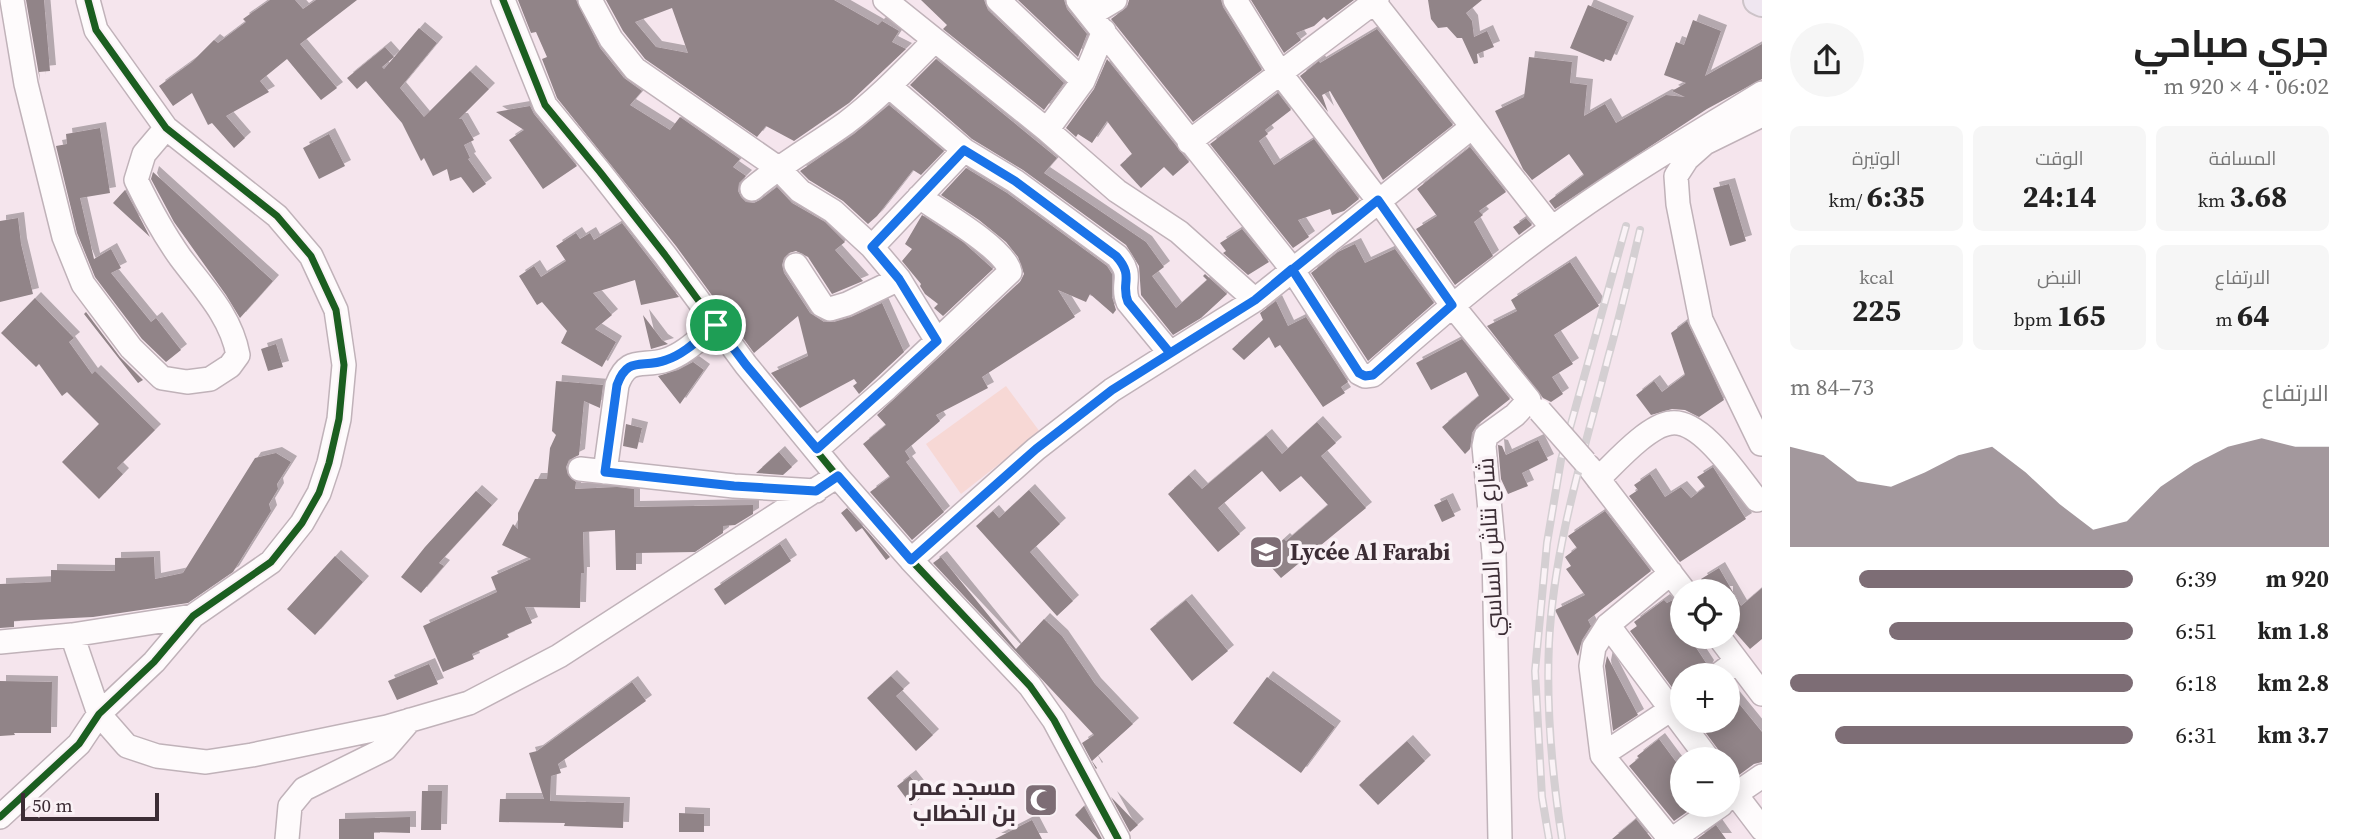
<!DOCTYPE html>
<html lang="ar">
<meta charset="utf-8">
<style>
:root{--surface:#fff;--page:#f6f6f6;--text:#222;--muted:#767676;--accent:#7d6d75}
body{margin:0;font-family:"Source Serif 4",Cairo,serif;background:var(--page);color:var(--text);direction:rtl;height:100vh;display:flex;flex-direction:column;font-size:26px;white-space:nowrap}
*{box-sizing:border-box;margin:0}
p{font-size:23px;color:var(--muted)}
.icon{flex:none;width:38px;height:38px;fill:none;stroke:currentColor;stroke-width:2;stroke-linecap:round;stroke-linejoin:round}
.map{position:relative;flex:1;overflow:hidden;direction:ltr}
.details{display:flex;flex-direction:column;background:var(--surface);width:595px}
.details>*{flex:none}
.fabs{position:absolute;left:1670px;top:579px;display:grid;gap:14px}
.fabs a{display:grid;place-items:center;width:70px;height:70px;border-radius:50%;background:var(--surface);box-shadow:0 4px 18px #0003;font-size:35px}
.scale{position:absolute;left:21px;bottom:18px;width:138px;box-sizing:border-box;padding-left:7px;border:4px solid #3c2d35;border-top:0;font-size:19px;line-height:24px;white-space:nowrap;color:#3c2d35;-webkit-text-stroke:5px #faf2f6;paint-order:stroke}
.pin{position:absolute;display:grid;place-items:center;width:60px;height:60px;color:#fff;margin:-30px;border:4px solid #fff;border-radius:50%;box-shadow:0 2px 7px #0007}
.round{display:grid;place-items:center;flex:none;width:74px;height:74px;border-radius:37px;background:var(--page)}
.head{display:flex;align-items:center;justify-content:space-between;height:119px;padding:0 28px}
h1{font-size:38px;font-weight:700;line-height:52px}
.metrics{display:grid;grid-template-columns:repeat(3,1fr);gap:10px;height:119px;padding:7px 28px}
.metrics div{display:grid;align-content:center;border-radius:10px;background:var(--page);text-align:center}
.metrics b{font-size:30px;font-weight:700}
.metrics small{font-size:19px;font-weight:400}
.metrics p{font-size:19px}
.chart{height:196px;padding:14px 28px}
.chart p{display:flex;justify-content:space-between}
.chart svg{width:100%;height:126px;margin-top:7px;fill:var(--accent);opacity:.7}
ul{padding:0 28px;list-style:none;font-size:23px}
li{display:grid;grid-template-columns:112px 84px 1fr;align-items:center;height:52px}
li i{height:18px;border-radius:9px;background:var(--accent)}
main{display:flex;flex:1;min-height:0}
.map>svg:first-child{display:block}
.green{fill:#f7d8d5}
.building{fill:#918488;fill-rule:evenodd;filter:url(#shadow)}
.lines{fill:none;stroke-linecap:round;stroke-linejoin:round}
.minor-casing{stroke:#c0b2b9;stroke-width:26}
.major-casing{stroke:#ccc3c8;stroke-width:32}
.minor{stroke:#fefbfc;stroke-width:23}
.major{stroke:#efe6f0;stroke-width:28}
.rail-casing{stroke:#d4cfd2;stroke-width:8}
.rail{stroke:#faf2f6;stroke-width:5;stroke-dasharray:16;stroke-linecap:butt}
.minor-bridge-casing{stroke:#c0b2b9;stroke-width:26;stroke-linecap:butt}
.minor-bridge{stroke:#fefbfc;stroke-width:23}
.cycleway-casing{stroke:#faf2f6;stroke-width:11}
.cycleway{stroke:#1b5e20;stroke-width:7}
.route-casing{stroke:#fff;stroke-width:14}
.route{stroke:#1a73e8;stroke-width:9}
.labels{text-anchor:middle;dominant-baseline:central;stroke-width:7;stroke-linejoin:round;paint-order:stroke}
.street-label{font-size:23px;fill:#3c2d35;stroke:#faf2f6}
.poi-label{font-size:23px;font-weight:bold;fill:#3c2d35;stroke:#faf2f6;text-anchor:start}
</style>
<main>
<section class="details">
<div class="head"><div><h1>جري صباحي</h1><p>06:02 · 4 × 920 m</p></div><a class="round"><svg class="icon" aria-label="share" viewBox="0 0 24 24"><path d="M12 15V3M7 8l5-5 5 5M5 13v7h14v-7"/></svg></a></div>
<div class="metrics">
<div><p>المسافة</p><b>3.68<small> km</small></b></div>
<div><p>الوقت</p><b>24:14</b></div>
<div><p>الوتيرة</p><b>6:35<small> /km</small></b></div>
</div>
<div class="metrics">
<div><p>الارتفاع</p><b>64<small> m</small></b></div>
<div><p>النبض</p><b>165<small> bpm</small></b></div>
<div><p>kcal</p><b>225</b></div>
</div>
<div class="chart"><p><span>الارتفاع</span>73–84 m</p>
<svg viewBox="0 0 160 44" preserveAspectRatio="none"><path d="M0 44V9L10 12L20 21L30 23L40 18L50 12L60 9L70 18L80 29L90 38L100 35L110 23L120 15L130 9L140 6L150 9L160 9V44z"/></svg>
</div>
<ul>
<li><b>920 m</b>6:39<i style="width:80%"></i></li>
<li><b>1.8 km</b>6:51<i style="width:71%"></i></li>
<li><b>2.8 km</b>6:18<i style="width:100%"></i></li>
<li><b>3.7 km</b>6:31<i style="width:87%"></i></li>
</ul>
</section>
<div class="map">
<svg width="1762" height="839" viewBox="0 0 1762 839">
<defs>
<filter id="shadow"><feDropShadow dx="6" dy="-6" stdDeviation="0" flood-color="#0004"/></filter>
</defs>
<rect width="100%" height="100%" fill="#f5e5ed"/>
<path class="green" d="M1006,386L1040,432L961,494L926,444Z"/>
<path class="building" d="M26,0H44L50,71L39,72L40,81Z
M270,0H295L303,9L316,0H357L300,44L337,88L321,100L287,59L260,81L269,92L226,116L245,138L234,148L212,123L208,125L192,93L173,106L159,86L192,62L214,40L218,43L246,22L243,19Z
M518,0H576L600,48L624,78L642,91L630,105L670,130L680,117L740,159L733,167L746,176L739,183L738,191L741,197L746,202L754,203L760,200L777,187L792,203L825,222L845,242L835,250L863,281L832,294L808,257L796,251L789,253L784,258L782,265L784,273L810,313L824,322H834L851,317L882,303L904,352L859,394L853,386L857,383L854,379L800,408L771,373L808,356L798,316L754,353L676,246L557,98L542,59L547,57L536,32L531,33Z
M606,0H834L878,25L882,21L899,31L892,42L906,49L849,103L794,141L766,126L757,137L645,59L623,31ZM672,8L688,53L656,47L635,22Z
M921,0H984L988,10L1064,83L1044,110L943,29L947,25Z
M1018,0H1064L1067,9L1087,34L1078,57Z
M1129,0H1221L1223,7L1262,70L1193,122L1111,19L1127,7Z
M1251,0H1354L1327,20L1324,17L1314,26L1296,33L1301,40L1284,53Z
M1428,0H1482L1466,13L1472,21L1474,37L1487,31L1494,47L1477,54L1478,63L1474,64L1462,38H1457L1447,27L1438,28L1431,19Z
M1588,5L1628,22L1611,61L1605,59L1604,62L1570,48Z
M1693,20L1721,31L1705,76L1762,44V79L1707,109L1555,209L1549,201L1584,175L1569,154L1532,180L1523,169L1495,111L1524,97L1529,57L1572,62L1570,83L1587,85L1584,116L1605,104L1616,123L1666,95L1685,97L1672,91L1686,83L1664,75L1676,42L1684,45Z
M419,28L437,43L400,88L424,117L470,71L489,89L459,119H462L474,140L464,145L470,158L468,159L486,184L473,193L461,177L450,181L447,169L433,176L424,158L421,161L402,123L366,81L357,89L347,78L385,47L394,57L382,67L384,69Z
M1377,29L1453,125L1383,180L1330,91L1322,95L1328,112L1300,76L1319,61L1320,63Z
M936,59L1057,158L1044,173L1146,242L1164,267L1152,276L1176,308L1207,280L1203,276L1205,274L1227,294L1201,318L1173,335L1141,295L1139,266L1126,245L1023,170L972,139L910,85Z
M1107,59L1189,162L1173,176L1164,167L1141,188L1120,165L1132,154L1107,121L1092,143L1078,134L1076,137L1066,128L1094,89Z
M1278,93L1291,110L1265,130L1268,134L1259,141L1274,165L1314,139L1359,199L1344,211L1332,215L1330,209L1298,220L1309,237L1293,248L1210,144Z
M889,105L944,151L921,175L913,170L877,216L868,224L843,201L809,180L800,171L854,134Z
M530,106L534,114L577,166L543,189L509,140L524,130L496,112Z
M100,128L110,193L80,198L94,259L111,249L121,268L111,273L151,322L156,318L181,350L166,362L142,339L95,277L77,233L56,146L67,144L66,134Z
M329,134L345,166L319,179L303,148Z
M1470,147L1506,192L1479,211L1483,215L1474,222L1493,256L1455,285L1416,229L1437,216L1417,189Z
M966,168L1007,193L1107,266L1112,274V297L1116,310L1113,314L1090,294L1086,302L1058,290L1075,317L982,377L988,388L936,415L940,421L905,451L910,459L906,462L944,512L912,540L870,492L890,477L863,444L886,425L877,415L1020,282L1024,274L1018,257L1006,242L979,220L941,195Z
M153,172L273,281L240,318L226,295L174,222L151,179Z
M1729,184L1746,241L1730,246L1713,188Z
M125,190L139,216L150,237L113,203Z
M922,215L963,242L993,269L943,316L934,308L938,304L925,294L920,286L921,284L902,261L912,249L905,244Z
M18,218L21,244L33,294L0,302V221Z
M1526,218L1532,225L1519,235L1513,227Z
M622,223L679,297L641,305L635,280L593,293L612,315L595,329L616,342L602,367L561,343L567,331L542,302L537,305L519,276L534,266L541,277L566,261L556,246L576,233L580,239L590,233L594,240Z
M1242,229L1269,262L1248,275L1223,253L1226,251L1220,243Z
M1355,244L1365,263L1395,249L1434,303L1368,361L1311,273L1338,252Z
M1570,262L1599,306L1554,335L1573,364L1552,377L1563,394L1551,402L1543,398L1487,326L1517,311L1511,300Z
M35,298L74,338L69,342L92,374L95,371L155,430L117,468L123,474L99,499L62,462L99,424L67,392L62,396L39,364L36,367L1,333Z
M1276,301L1288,326L1306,317L1348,382L1341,387L1345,393L1323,407L1280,345L1275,348L1269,337L1244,360L1232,349L1263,320L1260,313Z
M86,312L120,357L143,380L138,383L84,314Z
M643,315L662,340L668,344L651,349Z
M1687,321L1724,400L1699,417L1685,410L1672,409L1651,415L1636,395L1654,381L1662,392L1685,375L1671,333Z
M1462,339L1510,399L1477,425L1472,433L1470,449L1465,454L1442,427L1479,396L1466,372L1431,390L1416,363Z
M276,344L283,367L268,371L261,349Z
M693,362L704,370L680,404L658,376L678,370Z
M556,381L603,385L600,408L584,401L579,455L569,460L566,467L568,475L576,482L575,489L617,487L634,489V507L753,505V514L735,525L723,526V533L695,552L636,553V570H616L615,530L583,532L584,573H581L580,608L525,607L532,623L507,634L509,637L472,654L474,659L443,672L423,626L497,592L491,577L531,559L502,545L513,524L518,529V513L535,479H547L550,448L556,435L552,431Z
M1317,422L1336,443L1321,456L1366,508L1281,578L1263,558L1284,539L1286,541L1328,505L1301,476L1280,492L1262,471L1218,508L1240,534L1218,552L1168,494L1189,475L1202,489L1266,435L1282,454Z
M626,424L642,428L637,449L623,446Z
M1538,440L1548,460L1522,473L1528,486L1508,494L1501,479L1498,445L1502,446L1506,455Z
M779,452L792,467L783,475L756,473Z
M276,453L291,462L277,484L278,489L269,504L271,511L233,572L188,603L93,617L14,621V627L0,628V584L51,582V570L115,571V558L154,557L155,579L183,573L255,458Z
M1713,467L1746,519L1680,562L1629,496L1638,490L1634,485L1650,474L1665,497L1681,487L1691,498L1705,487L1697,477Z
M1029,490L1060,524L1030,552L1073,601L1057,616L976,526L993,511L999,518Z
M476,491L492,505L439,563L444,566L421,593L401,577L425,547Z
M1447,499L1455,516L1442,522L1434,505Z
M847,508L890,557L886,560L862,528L856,532L841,513Z
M1605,511L1651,571L1588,620L1591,626L1582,640L1578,656L1555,610L1585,595L1566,569L1571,566L1565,557L1577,548L1568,536Z
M780,544L791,561L725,605L714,589Z
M335,556L363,582L315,635L287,609Z
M941,557L1016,649L1044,619L1062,636L1095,684L1133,724L1092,761L1097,768L1096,769L1082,743L1094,735L933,563Z
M1719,568L1741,606L1762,588V639L1750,649L1727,623V592H1708L1701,579Z
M1186,600L1228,651L1192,681L1150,629Z
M1664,600L1667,603L1673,600L1682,605V637H1689L1708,666L1703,676H1682V688L1674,690L1630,631L1637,626L1634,622Z
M1607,656L1638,715L1613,731L1605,666Z
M429,664L438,684L397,700L388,681Z
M891,676L904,689L896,696L933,735L916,751L867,698Z
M1267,677L1335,727L1301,773L1233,723Z
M0,681L52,682L51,733H14L15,735L0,736Z
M632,682L646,701L558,764L561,773L551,776L550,801L624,803L623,828L564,826L565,823L499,822L500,799H544L529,753L537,751Z
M1727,689L1762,732V762L1754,764L1739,775L1727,769V760H1723L1720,752L1697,721H1727Z
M1659,739L1682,770V805H1697L1674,821L1629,766L1639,758L1637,756Z
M1407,741L1425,761L1378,805L1359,785Z
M910,776L925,795L911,805L897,786Z
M422,791H442L441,830H421Z
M1111,797L1138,825L1130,832Z
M1084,806L1102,839H1098L1075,815Z
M679,813L704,814V832H679Z
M410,817V833L374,832V839H339V819Z
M1636,819L1652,839H1612Z
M1032,820L1042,839H995Z
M1716,825L1726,839H1697Z"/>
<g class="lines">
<g class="minor-casing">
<path id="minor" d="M12,0L26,84L64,237L83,284L131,348L162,378L187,382L210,379L230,366L238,355C231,316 203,288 180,257C163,233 149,207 136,180L144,154L166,128
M503,0L545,105L600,172L665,255L746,365L837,476L911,560L1030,686L1054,720L1118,839
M590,0L611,39L635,69L778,168L800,191L833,211L872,247L899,279L937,341
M885,0L1047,130L1117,191L1179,232L1255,300
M998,0L1083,81
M1078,0L1292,269L1359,373L1365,376L1373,375C1430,323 1489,274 1551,229C1618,179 1691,137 1762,93
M1235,0L1280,73L1378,200L1452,305L1529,400L1515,415L1486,436L1484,446L1494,554L1500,839
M1374,2L1552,228
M1090,15L1115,0
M889,86L964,150L1015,181L1117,256C1135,277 1120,283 1128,302L1170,353
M1047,130L1083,81L1104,31
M1189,142L1377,0
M752,189C781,164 814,146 846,123C878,99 906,69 934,41
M872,247L964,150
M796,265L822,305L830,309L847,304L899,279
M1761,444L1701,320L1678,204L1676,176L1687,159L1705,143L1762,115
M817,449L887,388L1010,272C1006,249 940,211 919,197
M1589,467L1685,592
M580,469L734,486L816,491
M605,472L617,385C628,355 642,368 666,360C685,354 701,337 716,325
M1598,479C1614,464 1648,425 1671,423C1702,419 1739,478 1757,500
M911,560L1036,449L1112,390L1255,300L1472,127
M1608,625L1709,760
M72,635L99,714L127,746L157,756L206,762L252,755L387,727L469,703L559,656L837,476
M1719,637L1762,694
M0,642L72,635L193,616
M1717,676L1737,661
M1602,755L1682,702
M1727,783L1762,829
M1727,800L1762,776
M0,817L79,744L99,714L154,662L193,616L271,562L302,523L319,493L329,463L339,419L344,365L336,310L311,256L277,216L166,128L96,30L88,0
M287,839L290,806L304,789L385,749L410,720
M1670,839L1602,755L1591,666L1594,647L1608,625L1671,573
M1673,839L1721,805"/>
</g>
<g class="major-casing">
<path id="major" d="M1758,0L1762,2"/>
</g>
<use href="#minor" class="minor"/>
<use href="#major" class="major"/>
<g class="rail-casing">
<path id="rail" d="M1549,839L1542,797L1535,671L1547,543L1561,460L1626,226
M1562,839C1552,774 1546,710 1549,643C1554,545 1584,452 1608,358C1620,316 1630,272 1640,230"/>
</g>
<use href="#rail" class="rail"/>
<g class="minor-bridge-casing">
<path id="minor-bridge" d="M1540,411L1585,462"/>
</g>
<use href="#minor-bridge" class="minor-bridge"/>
<g class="cycleway-casing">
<path id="cycleway" d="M503,0L545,105L600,172L665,255L746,365L837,476L911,560L1030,686L1054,720L1118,839
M0,817L79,744L99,714L154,662L193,616L271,562L302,523L319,493L329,463L339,419L344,365L336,310L311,256L277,216L166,128L96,30L88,0"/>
</g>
<use href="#cycleway" class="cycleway"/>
</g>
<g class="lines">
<g class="route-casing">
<path id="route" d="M716,325C701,337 685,354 666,360C642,369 628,355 617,385L605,472L734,486L816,491L838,476L911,560L1036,449L1112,390L1255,300L1378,200L1452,305L1373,375L1365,376L1359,373L1292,269L1255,300L1170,353L1128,302C1120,283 1135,277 1116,256L1015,181L964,150L872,247L899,279L937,341L817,449L746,365L716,325"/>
</g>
<use href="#route" class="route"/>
</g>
<defs>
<g id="school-square" transform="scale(1.75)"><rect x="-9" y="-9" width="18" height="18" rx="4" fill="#7d6d75" stroke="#faf2f6"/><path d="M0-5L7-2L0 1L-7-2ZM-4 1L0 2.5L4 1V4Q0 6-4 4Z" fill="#fff"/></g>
<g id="mosque-square" transform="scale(1.75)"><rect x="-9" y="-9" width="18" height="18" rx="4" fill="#7d6d75" stroke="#faf2f6"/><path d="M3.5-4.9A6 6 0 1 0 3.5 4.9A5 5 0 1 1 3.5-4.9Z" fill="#fff"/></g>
</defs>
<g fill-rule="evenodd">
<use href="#school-square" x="1266" y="552"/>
<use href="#mosque-square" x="1041" y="800"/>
</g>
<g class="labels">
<g class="street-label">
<text transform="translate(1490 547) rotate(-93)">شارع نتاش الساسي</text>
</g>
<g class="poi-label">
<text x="1290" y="552">Lycée Al Farabi</text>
<text x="1016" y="787" text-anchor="end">مسجد عمر<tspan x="1016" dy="26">بن الخطاب</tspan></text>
</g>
</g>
</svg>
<div class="fabs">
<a><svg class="icon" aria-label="locate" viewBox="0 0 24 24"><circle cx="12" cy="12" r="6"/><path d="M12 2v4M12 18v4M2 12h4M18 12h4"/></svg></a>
<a>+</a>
<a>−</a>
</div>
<div class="scale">50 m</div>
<div class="pin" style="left:716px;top:325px;background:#1e9e55"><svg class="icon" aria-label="arrive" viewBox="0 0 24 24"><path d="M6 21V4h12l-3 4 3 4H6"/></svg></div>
</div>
</main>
